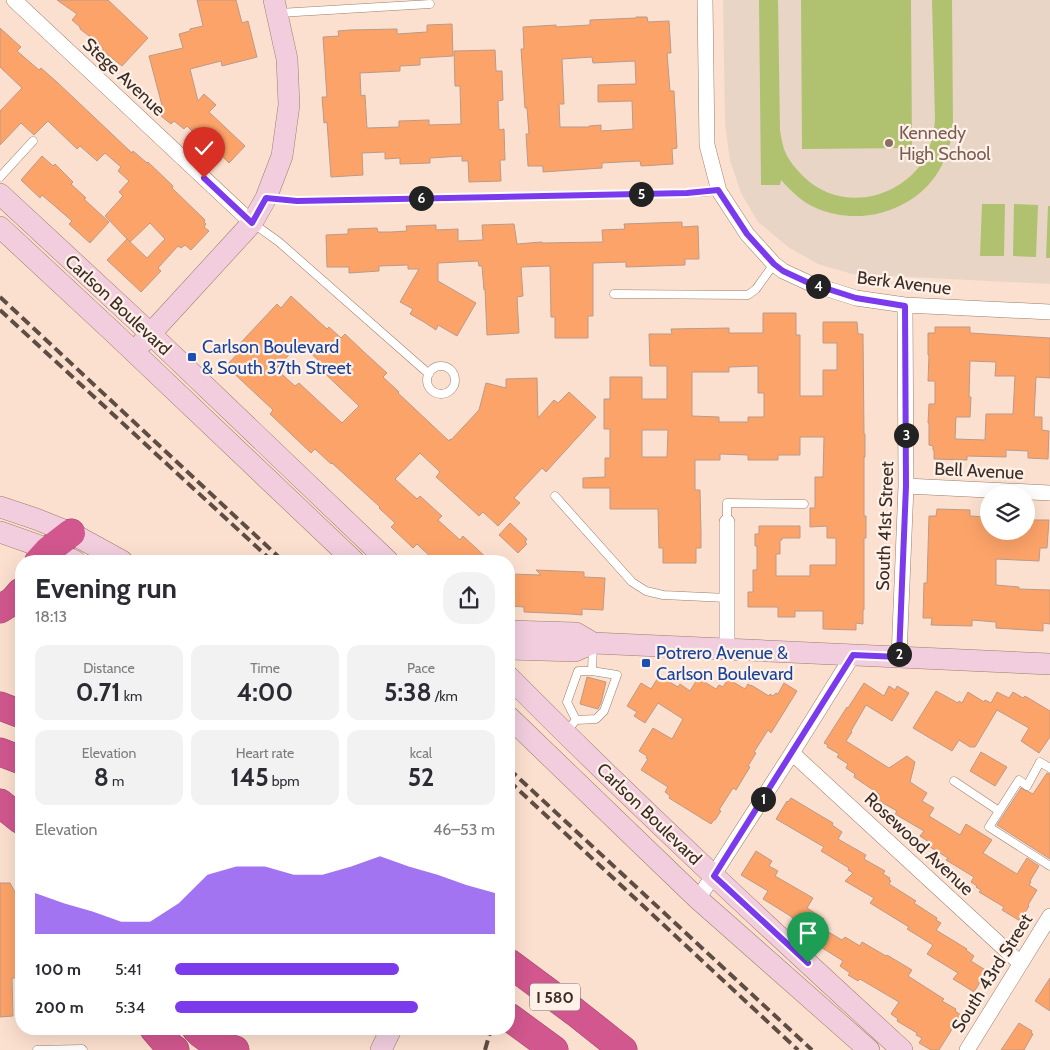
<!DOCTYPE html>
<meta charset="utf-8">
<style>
:root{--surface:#fff;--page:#f2f2f3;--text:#2b2b33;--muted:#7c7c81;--accent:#7c3aed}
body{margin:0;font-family:Cabin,sans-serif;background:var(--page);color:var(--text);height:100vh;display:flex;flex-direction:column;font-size:19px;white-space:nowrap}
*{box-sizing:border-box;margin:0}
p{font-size:16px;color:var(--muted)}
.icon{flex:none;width:28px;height:28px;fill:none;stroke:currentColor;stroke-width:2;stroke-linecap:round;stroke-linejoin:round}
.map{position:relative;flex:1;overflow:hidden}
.sheet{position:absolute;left:15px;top:555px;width:500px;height:480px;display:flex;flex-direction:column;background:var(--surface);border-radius:20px;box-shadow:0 5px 20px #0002}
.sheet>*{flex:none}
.tools{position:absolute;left:980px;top:485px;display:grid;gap:10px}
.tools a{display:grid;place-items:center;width:55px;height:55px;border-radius:50%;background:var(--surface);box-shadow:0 5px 20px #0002;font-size:25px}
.pin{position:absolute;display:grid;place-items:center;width:42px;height:42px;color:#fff;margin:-51px -21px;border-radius:50% 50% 50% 0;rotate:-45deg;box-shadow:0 0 5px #0007}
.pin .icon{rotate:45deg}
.km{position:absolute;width:25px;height:25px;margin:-12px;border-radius:50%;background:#222;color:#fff;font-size:14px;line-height:25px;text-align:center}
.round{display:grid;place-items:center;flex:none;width:52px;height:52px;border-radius:20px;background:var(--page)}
.head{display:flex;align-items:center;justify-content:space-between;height:85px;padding:0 20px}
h1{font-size:28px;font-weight:700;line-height:38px}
.metrics{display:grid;grid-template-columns:repeat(3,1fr);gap:8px;height:85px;padding:5px 20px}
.metrics div{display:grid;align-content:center;border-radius:12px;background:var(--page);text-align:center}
.metrics b{font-size:25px;font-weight:700}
.metrics small{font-size:14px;font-weight:400}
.metrics p{font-size:14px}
.chart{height:140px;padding:10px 20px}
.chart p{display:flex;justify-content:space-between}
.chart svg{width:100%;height:90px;margin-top:5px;fill:var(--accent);opacity:.7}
ul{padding:0 20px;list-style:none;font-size:16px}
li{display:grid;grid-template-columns:80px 60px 1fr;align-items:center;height:38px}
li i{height:12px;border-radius:6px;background:var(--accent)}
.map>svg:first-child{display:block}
.education{fill:#e8d5c6}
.green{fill:#b0c270}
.building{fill:#fca369;stroke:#bc9a87;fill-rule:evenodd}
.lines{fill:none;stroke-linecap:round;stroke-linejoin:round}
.lane-casing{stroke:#9d7d6a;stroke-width:9}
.street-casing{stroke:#9d7d6a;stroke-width:16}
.secondary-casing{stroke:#9d7d6a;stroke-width:22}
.highway-casing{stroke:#9c4869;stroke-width:29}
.lane{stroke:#fff;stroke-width:8}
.street{stroke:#fff;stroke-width:15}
.secondary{stroke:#f1cddd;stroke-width:21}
.highway{stroke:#d1578e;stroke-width:28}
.rail{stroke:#5d4d44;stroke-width:4;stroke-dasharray:10 5;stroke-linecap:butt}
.route-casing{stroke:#fff;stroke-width:10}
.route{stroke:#7c3aed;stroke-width:6}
.education-dot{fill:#8d6e63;stroke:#fff0e8;stroke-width:2}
.transit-dot{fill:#1a4fb4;stroke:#fff0e8;stroke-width:2}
.labels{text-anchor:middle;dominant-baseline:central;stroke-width:4.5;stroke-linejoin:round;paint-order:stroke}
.shield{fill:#fff0e8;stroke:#756860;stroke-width:1}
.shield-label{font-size:16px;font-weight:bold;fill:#3a2d25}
.street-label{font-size:18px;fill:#3a2d25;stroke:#fff0e8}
.education-label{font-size:18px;fill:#785e54;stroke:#fff0e8;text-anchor:start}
.transit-label{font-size:18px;fill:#164399;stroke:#fff0e8;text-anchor:start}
</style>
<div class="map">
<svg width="1050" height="1050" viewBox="0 0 1050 1050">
<rect width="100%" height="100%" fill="#fce0cf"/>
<path class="education" d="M723,0H1050V284L852,274L818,264L788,247L758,222L741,193L730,161L725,125Z"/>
<path class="green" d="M759,0H778L780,130C781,136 782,143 784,149C788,160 796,169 804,177C839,211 895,201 922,163C930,150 934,134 935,119L932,0H952L953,128C951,142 948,153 942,165C920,210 861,228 816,208C802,202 791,191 781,180L780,185H761Z
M801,0H911L912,148L802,149Z
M982,204H1005L1004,256H980Z
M1014,204L1038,205L1036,257L1013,256Z
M1048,206H1050V258H1046Z"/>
<path class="building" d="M57,0H108L148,38L122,66L103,51V48L97,42L80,29V27L72,20L77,14Z
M197,0H236L242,23L248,21L257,57L222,66L221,61L190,69L198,101L204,94L216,105L209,112L245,146L229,163L194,128L192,131L187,126L184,129L174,121L171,124L161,116L164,113L149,56L183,48L179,34L190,31V29L203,26Z
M636,17H647L648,22L669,21L671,53H667L670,91H674L677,148L672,149L673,164L641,166L640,161L602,163V168L543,172V166H528L526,134H529L527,108H525L521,49H524L523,27L556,25V27L590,25V20L636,18ZM592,57L593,63L635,61L636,84L598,85V102L632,101L633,129L601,131V125L589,126V127H560L559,104H564L562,59Z
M452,24L453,56L420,58V65L400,66V71L360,73L361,96L365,95L367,128L399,127V121L429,120V125L461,124L460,86H455L454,51L495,50L496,71H502L503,100L498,101L499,130L504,129L505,160H500L501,181L469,182L468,161H462V156L430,158V163L400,164V158L385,159V152L362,153L363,175L331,177L327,122L324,123L322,97H327L323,37L339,36L338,31L350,30L397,29V34L427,32V25Z
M0,28L21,47L17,51L39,70L41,68L58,83L132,153L133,151L147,163L148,162L173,186L172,188L205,220L204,222L206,224L204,227L209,231L191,250L185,245L181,248L178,246L158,268L161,271L141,292L107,260L127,239L147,258L165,239L150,223L130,242L105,216L123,196L119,192L129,181L118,171L121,167L105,153L97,161L80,146L77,149L48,121L34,135L21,123L0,145V111L22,88L0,67Z
M42,156L53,166L55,164L73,182L71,184L86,198L84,199L109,222L90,243L69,224L72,221L42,195L40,198L21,180Z
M682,222V227L698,226L699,259H685V265L626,267V262L593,263V316H588V338H555V317H551L550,266L521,267L523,296L517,297L519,333L487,335L485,289L484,290L482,266H479L478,261L438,263V281L476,303L457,336L438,325L436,330L424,322L410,314L413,309L400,302L419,269H408V265L379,266V271L349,273V267H327L326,235L348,234V229L377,228L378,232H391L407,231L406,226L436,225V230L458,229V241L483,240L482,225L514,224L517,244L542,242V243L603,242L602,230L625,229L624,224Z
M291,296L327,329L329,327L341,338L345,334L364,352L387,373L383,377L399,392L398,393L449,441L450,439L451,440L479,410L486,383L506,388V379L537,378L538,418L554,400L558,403L569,392L596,417L546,472L542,468L514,498L520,503L498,526L483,512L479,516L445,485L436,477L440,472L420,453L395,479L417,499L420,496L442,516L438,520L460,540L463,536L490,561H435L417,544L413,548L391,527L395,523L379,508L380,507L332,463L331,464L315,449L311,453L270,414L273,410L226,366L241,350L238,346L247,336L277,304L281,308ZM300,343L319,361L316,365L359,406L342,423L299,383L295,386L276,369Z
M763,313H796V335H800V396H823V370H837V343H823V322H857L858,334H863L864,434H865V457H864V516H866V538H864V610H863V624L856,623V630L823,629V611H795V617H778V607H748V592H753V570H757V546H755V534H759V526H800V538H782V540H780V554H776V576H810V565H836V538H827V526L810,527V508H815V477H823L824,437H800V455H778V460H748V455L720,454V460H695V490H700L701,532V548H696V563H663V548H659L658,509H610V488H583V478L605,477V458H610V429H604V399H610V377H642V399H667V366H650L649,334H672L671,329L729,328V333H763ZM758,366V393H764V417H748V422H719V417L692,416V372H729V367ZM642,430H668L667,457H642Z
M935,327H970V333L1050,338V378L1036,377L1034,417H1042V430L1049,431L1048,459L1028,458V451L1006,450V457L967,456V460L934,459V450H933V446L929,445V423H928L929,404H935V381H928L929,355H928V333H935ZM970,361L996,362L995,376H1015L1013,414H986L985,440L955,439L956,417H970L971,397H969Z
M937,509L970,510V516L989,517V531H1026V522H1032V520H1049L1047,548H1040L1039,561L996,559V585L1019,587V589L1050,590V624L1043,623V631L996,628V622L972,620V626L931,625L932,618H923L924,583H927L929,516H936Z
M510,523L527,539L525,542L527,544L518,553L499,535Z
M536,570L584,572V577L605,578L603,610L582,609V615L571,614L524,612V607L509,606L510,574L541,575Z
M659,676L678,687L680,684L690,691L698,678L716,689L719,685L723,687L728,679L745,689L748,684L751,686V685L769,696L770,694L773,696L776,693L778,694L784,683L797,691L771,733L768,730L754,752L756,753L748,766L750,767L736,790L733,788L719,810L721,811L715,820H714L711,824L669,798L670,796L665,792L668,787L641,770L648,759L646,758L647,756L639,751L653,728L672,739L683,719L658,703L645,723L634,716L637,712L627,706L641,683L651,689Z
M587,677L606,682L601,703L598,709L580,704Z
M864,683L884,696L889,686L895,690L897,686L909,693L892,721L866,705L851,731L852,732L846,741L889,768L907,756L915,762L910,782L927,793L922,801L934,808L929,816L960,835L966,824L992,840L983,853L1017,874L1027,858L1039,866L1030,881L1031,882L1029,885L1037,890L1028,905L1029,906L1020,921L1002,910L1004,907L979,892L981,890L976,887L977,886L971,882L974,877L946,860L948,858L930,847L932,844L920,836L924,831L895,814L897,811L876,799L879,794L854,777L855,774L846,768L848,764L837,757L839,754L827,747L828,745L824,743L847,707L848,708Z
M936,691L958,703L959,701L962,703L968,692L984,702L985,700L991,703L997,692L1009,698L1013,692L1023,698L1025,696L1050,711V737L1039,753L1021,741L1029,728L997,710L975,747H970L959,740L952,751L913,728Z
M981,752L1007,767L995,786L970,771Z
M1047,773L1050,774V859L997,825L1021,788L1033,794Z
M791,798L833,823L832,825L842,832L838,839L866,855L864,859L885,871L883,874L890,878L889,880L891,881L889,884L916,901L914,903L937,918L936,920L941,923L936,930L967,949L966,950L974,956L971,961L987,971L974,992L953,979L958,973L927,954L933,945L907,929L909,927L870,903L874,898L845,881L853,873L848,870L849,868L821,851L824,847L776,819L787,801L788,802Z
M756,851L772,861L769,866L778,871L775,876L813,898L807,908L824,919L814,935L795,924L797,922L792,918V917L763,899L768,891L741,875Z
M0,883H10L21,903V978H12L13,1016L0,1017Z
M825,930L842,940L845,937L860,946L862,942L886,956L887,955L912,970L908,976L944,999L942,1001L956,1009L955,1011L961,1015L939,1050H931L919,1043L922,1038L916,1035L917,1033L897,1021L898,1019L891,1014L899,1002L860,979L858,981L848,975L850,973L840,966L843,961L816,944Z
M1050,978V1011L1035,1001Z
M1019,1023L1032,1031L1031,1033L1033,1034L1024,1050H1001Z"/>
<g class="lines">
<g class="lane-casing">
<path id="lane" d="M279,13L430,4
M0,177L33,141
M268,198L297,201L687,193L719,191
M254,224L279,242L429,374
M614,294L748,295L756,289L774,264
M427 380a14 14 0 1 1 28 0a14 14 0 1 1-28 0Z
M555,496L632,582L646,591L663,595L727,598
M727,522V503L804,504
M576,720L567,702L578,671H592L593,645
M566,732L576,720L596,719L604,711L617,675L592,671
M1050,768L1040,762L1027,786L1019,780L989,827L1050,866
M954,781L999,811
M37,1050L82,1049L83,1050"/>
</g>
<g class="street-casing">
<path id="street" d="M14,0L252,223
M705,0L707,145L719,191L747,234L774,264L783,271L809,283L856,298L905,305L1050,312
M906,486L1050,493
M727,522V650
M899,657L906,486L905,305
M792,753L1020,963
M698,899L792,753L853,655
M967,1050L1050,916"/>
</g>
<g class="secondary-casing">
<path id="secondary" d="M0,194L137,321L388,561
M0,227L113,332L354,561
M142,343L252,223L266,198L282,156L289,105L287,59L274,0
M0,507L36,519L71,533L122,561
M0,532L37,545L75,561
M509,631L576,633L593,643L1050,664
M509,649L575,651L593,643
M509,677C636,805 769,928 902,1050
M509,717L698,899L869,1050
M381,1050L391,1029"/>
</g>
<g class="highway-casing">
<path id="highway" d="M39,561L49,550L71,533
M0,609L13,601L21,592
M0,706L21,714
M0,752L21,760
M0,803L21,820
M509,963L575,1012L623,1050
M509,1017L554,1050
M154,1029L166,1043L175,1050
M196,1029C206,1040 221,1046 235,1050"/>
</g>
<use href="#lane" class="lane"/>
<use href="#street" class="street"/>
<use href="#secondary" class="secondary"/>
<use href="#highway" class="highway"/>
<path class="rail" d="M0,297L283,561
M0,310L272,561
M509,769L812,1050
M509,781L798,1050
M485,1050L491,1029"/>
</g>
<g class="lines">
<g class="route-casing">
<path id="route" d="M204,178L252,223L266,198L297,201L687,193L718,190L747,234L774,264L783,271L809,283L856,298L905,306L906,486L899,657L853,655L714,876L808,963"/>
</g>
<use href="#route" class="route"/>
</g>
<circle class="education-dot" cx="889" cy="143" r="5"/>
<g class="transit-dot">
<rect x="187" y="352" width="10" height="10" rx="2.5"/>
<rect x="641" y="658" width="10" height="10" rx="2.5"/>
</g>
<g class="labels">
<rect class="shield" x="530" y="983.5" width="50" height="27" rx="4"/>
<g class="shield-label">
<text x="555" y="997">I 580</text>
</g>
<g class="street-label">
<text transform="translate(124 77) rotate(43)">Stege Avenue</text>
<text transform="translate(904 283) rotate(7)">Berk Avenue</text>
<text transform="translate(118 305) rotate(43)">Carlson Boulevard</text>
<text transform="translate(979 471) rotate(3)">Bell Avenue</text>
<text transform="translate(885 526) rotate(-88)">South 41st Street</text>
<text transform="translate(649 814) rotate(44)">Carlson Boulevard</text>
<text transform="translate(919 844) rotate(43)">Rosewood Avenue</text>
<text transform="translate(992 973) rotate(-58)">South 43rd Street</text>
</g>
<g class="education-label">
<text x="899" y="133">Kennedy<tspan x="899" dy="21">High School</tspan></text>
</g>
<g class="transit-label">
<text x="202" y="347">Carlson Boulevard<tspan x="202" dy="21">&amp; South 37th Street</tspan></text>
<text x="656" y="653">Potrero Avenue &amp;<tspan x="656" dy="21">Carlson Boulevard</tspan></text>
</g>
</g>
</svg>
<div class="tools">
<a><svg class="icon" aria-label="layers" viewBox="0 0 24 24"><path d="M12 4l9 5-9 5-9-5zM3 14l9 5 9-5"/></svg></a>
</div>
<div class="pin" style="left:808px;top:963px;background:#1e9e55"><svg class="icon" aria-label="arrive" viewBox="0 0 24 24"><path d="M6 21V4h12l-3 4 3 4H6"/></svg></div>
<div class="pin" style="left:204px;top:178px;background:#d93025"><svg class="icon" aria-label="check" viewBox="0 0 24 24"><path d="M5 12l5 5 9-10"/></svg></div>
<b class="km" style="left:763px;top:799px">1</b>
<b class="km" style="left:899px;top:654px">2</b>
<b class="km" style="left:906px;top:435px">3</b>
<b class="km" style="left:818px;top:286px">4</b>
<b class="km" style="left:641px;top:194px">5</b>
<b class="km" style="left:421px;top:198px">6</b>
<section class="sheet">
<div class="head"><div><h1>Evening run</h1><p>18:13</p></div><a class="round"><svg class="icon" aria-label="share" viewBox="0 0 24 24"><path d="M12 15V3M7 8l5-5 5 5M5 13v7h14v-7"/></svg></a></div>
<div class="metrics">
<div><p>Distance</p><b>0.71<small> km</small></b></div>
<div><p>Time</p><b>4:00</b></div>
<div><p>Pace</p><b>5:38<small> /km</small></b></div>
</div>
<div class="metrics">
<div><p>Elevation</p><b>8<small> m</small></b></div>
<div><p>Heart rate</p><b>145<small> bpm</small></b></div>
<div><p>kcal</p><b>52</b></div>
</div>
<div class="chart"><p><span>Elevation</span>46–53 m</p>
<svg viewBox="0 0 160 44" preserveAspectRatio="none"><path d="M0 44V24L10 29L20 33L30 38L40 38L50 29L60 15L70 11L80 11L90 15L100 15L110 11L120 6L130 11L140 15L150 20L160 24V44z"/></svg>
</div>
<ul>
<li><b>100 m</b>5:41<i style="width:70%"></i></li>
<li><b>200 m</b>5:34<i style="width:76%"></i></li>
</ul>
</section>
</div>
